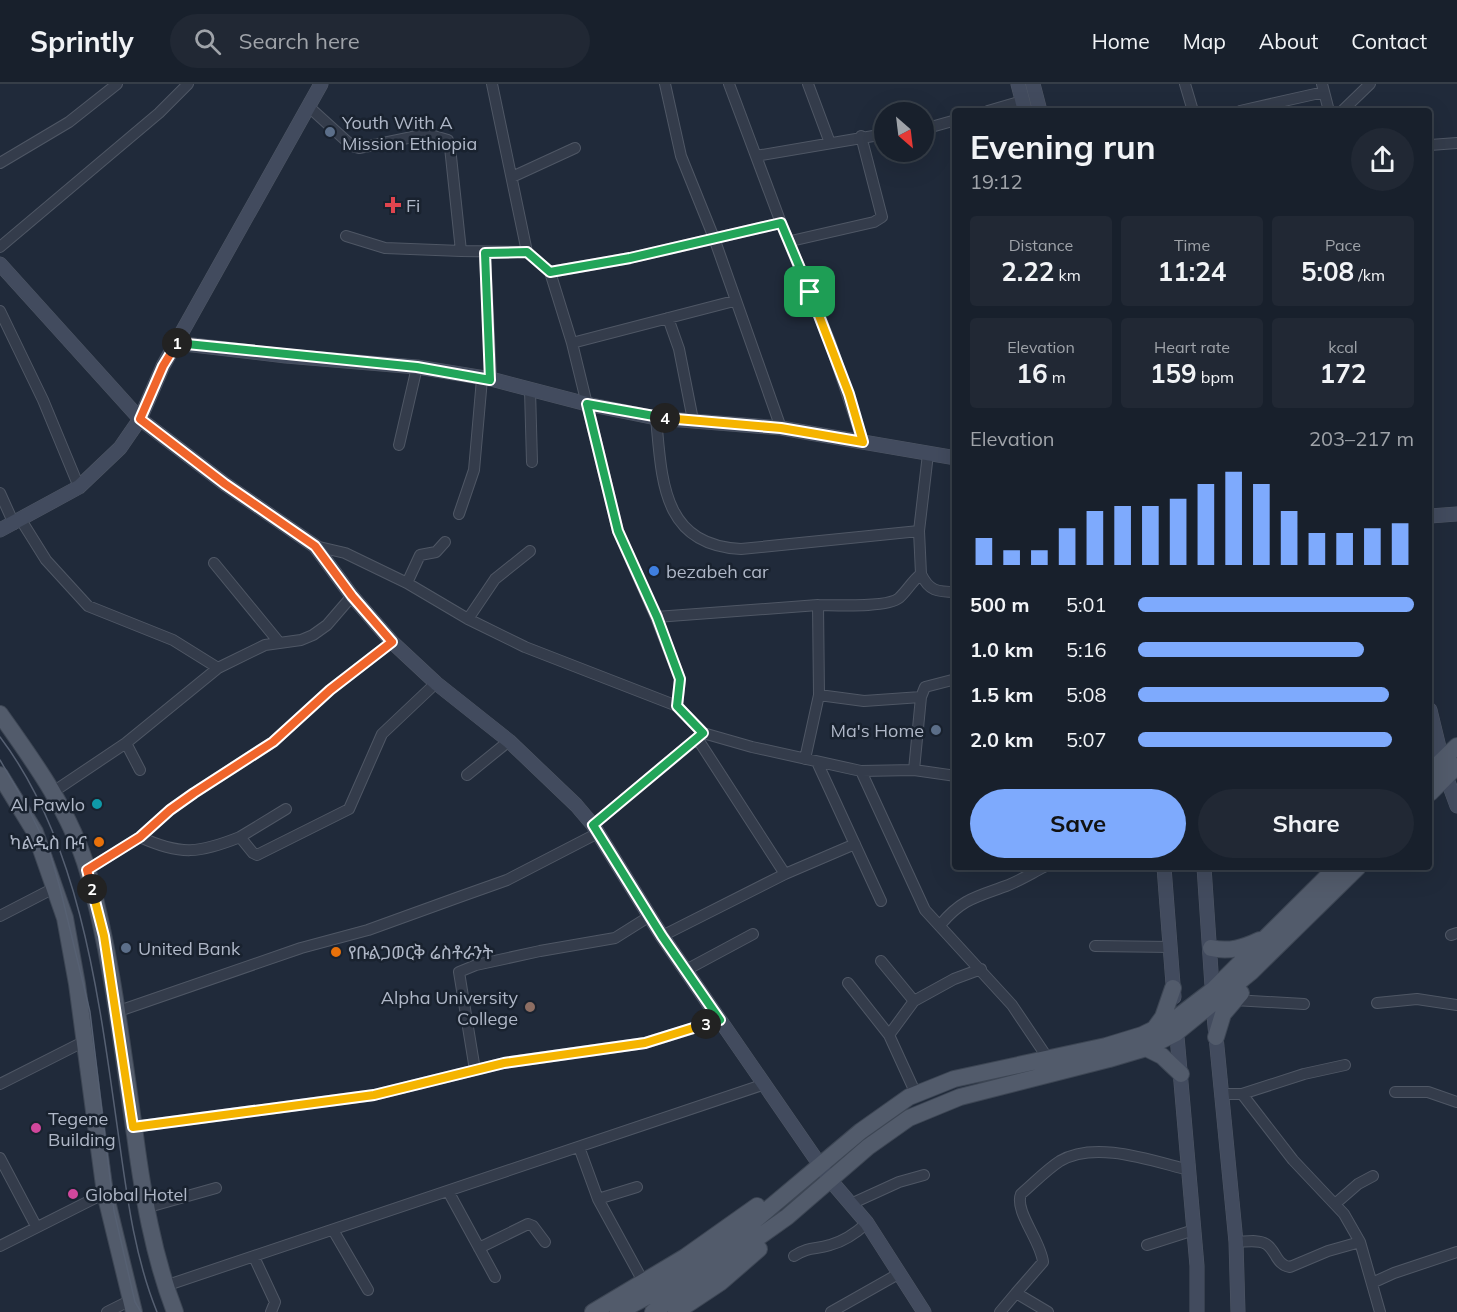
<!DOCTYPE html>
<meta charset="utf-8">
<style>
:root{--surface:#18202c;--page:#212834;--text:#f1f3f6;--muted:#9fa3a9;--line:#363e48;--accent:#7eaafd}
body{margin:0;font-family:Mulish,"Noto Sans Ethiopic",sans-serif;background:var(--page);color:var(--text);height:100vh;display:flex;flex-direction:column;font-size:22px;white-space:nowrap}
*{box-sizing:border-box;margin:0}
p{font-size:20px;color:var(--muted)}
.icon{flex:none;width:33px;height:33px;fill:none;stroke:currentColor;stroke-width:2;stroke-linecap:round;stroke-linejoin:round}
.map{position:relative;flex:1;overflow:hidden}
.details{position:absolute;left:952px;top:24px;width:480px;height:762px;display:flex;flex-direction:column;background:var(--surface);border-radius:6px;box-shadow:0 6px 24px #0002,0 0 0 2px var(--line)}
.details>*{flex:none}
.needle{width:39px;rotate:152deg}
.controls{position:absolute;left:874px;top:18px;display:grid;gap:12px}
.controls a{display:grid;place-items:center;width:60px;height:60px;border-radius:50%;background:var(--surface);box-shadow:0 6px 24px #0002,0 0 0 2px var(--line);font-size:30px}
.pin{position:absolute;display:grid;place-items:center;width:51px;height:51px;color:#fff;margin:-26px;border-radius:12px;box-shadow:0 3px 9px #0006}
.km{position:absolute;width:30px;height:30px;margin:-15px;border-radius:50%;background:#222;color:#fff;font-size:16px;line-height:30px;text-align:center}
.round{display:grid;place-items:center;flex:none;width:63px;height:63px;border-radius:32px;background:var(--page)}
.headline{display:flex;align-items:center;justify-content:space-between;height:102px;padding:0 18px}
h1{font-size:33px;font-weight:700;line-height:45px}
.stats{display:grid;grid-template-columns:repeat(3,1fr);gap:9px;height:102px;padding:6px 18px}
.stats div{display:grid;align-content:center;border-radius:6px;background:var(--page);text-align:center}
.stats b{font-size:26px;font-weight:700}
.stats small{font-size:16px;font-weight:400}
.stats p{font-size:16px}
.chart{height:168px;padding:12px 18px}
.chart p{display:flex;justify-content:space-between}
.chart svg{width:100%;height:108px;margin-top:6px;stroke:var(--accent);stroke-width:6}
.primary-button{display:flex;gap:12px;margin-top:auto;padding:12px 18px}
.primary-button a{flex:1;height:69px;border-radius:36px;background:var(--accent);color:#111;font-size:24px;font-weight:700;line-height:69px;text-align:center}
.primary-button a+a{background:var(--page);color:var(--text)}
ul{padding:0 18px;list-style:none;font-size:20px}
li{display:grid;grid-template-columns:96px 72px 1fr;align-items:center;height:45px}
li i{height:15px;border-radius:8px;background:var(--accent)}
header{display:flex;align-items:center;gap:36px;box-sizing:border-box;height:84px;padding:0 30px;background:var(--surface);border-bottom:2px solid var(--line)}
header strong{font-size:28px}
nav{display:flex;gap:33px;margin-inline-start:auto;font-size:21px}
.search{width:420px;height:54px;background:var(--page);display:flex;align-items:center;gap:15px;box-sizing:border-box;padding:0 21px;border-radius:33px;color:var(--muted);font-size:22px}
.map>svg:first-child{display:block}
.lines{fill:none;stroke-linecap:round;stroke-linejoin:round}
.street-casing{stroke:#4f5765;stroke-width:12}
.secondary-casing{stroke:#4f5765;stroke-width:15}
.primary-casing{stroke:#3d4654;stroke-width:18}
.street{stroke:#343c4b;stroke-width:10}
.secondary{stroke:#424b5e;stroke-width:14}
.primary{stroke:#525b6b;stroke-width:16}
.tram{stroke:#566072;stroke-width:1.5}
.split-1-casing{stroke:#fff;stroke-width:12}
.split-2-casing{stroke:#fff;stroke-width:12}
.split-3-casing{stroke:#fff;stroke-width:12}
.split-4-casing{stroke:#fff;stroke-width:12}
.split-5-casing{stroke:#fff;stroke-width:12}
.split-1{stroke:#22a559;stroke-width:8}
.split-2{stroke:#f0652b;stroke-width:8}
.split-3{stroke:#f5b400;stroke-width:8}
.split-4{stroke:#22a559;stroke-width:8}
.split-5{stroke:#f5b400;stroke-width:8}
.service-dot{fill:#5c6f8a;stroke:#19222f;stroke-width:2}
.health-dot{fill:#e0444e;stroke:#19222f;stroke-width:2}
.shop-dot{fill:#3f7fe0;stroke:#19222f;stroke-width:2}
.culture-dot{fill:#0f9aa8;stroke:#19222f;stroke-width:2}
.food-dot{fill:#e8710a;stroke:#19222f;stroke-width:2}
.education-dot{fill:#8d6e63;stroke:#19222f;stroke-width:2}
.hotel-dot{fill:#d1479c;stroke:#19222f;stroke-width:2}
.labels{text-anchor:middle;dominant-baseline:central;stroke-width:5;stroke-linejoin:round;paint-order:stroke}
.poi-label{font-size:18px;fill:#afb7c7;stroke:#19222f;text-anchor:start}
</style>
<header>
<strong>Sprintly</strong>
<div class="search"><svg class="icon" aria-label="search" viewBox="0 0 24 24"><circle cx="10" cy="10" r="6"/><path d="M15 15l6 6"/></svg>Search here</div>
<nav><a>Home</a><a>Map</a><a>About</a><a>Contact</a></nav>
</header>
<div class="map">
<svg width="1457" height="1228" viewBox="0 0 1457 1228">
<rect width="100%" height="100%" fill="#202a3a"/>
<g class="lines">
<g class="street-casing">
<path id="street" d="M492,0L527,168
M665,0L681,72L714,154L781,344
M729,0L781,139L830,258L863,358
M808,0L830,59
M1185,0L1193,27
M1322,0L1329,27
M309,23L352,62L359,64L427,50L448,56L450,63L461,167L385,164L346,152
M988,27L1022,17
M1240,27L1324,8
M1342,27L1370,0
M924,45L956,36
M1430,61L1457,59
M756,72L885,50
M0,79L69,38L117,0
M512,93L575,64
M791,157L874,138L882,133L861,52
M0,163L159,29L188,0
M461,167L527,168L550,188L630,174L781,139
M485,169L491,295
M550,188L572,259
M0,227L43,316L79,403
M668,234L679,265L693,336
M530,306L532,378
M656,334C662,397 662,461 741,465L919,447L928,370
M399,361L417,283
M0,409L14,440
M459,430L474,386L482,295
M21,436L46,476L88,522L173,556L218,584
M919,447L921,490
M315,462L345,469L407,499L468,535L525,563L677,622L703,649L752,663L861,687L914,686L956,692
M214,479L278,557
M407,499L420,471L436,468L445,458
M818,521C835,521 887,524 899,514C907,507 912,497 921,490C929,507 937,508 956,508
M656,533L818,521L819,611
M468,535L495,495L530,467
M677,622L680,595L656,533L618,447L572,259L734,217
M126,659L140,686
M805,675L819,611L864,617L921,613L925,603L956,595
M817,678L881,817
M914,686L921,613
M861,687L925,826L1012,921L1049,976
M467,691L509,657
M53,708L126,659L218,584L265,561L301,556L313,551L327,541L352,512
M593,741L701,651
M140,753C181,772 200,769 240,753L253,769L257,771L349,725L382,650L436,599
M240,753L286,725
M87,786L140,753L170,726L194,709L273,658L330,606L392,558
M785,790L855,760
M0,832L56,803
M941,840C962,815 976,813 1006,802C1019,797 1032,789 1044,783
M1451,851L1457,849
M662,852L785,790L697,654
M1095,862L1171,863
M881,877L914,917
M686,886L753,850
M848,899L889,951L916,1010
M1234,916L1304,920
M1377,919L1417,915L1457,921
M116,928L301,864L368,846L462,812L507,796L598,749
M889,951L914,917L954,895L981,885
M475,986L459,888L476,881L540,867L615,854L650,832
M0,1000L85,957
M1395,1008H1428L1457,1018
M1223,1010H1242L1304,990L1345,981
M1242,1010L1293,1076L1344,1130L1360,1158
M133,1043L374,1011L504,979L645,959L720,936
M579,1063L598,1115L644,1199
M0,1074L36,1142
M448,1107L495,1193
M598,1115L637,1103
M853,1119L899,1098L924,1091
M1335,1120L1358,1100L1373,1092
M145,1124L216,1104
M333,1146L368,1206
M1236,1158C1245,1158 1258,1155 1266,1160C1276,1166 1276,1181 1290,1183L1328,1167L1360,1158L1380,1228
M1147,1161L1194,1146
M0,1162L105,1109
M479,1164L528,1140L533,1142L545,1158
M794,1172C810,1162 815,1166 830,1161C845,1157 856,1149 867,1139
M254,1173L275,1218L271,1228
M1372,1199L1394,1189L1457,1168
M165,1202L765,1000
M1016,1209L1043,1178C1041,1157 1014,1127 1021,1110C1033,1100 1046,1086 1060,1077C1096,1056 1152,1077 1189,1086
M107,1228L129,1217
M831,1228L900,1189
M1000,1228L1016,1209L1048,1228"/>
</g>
<g class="secondary-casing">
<path id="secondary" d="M1018,0L1025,27
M1033,0L1040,27
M0,180L140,335L225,400L315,462L352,512L392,558L436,599L509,657L576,721L593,741L662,852L831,1097L867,1139L924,1228
M176,259L286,272L417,283L491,295L587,320L656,334L781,344L956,374
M1430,432L1457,430
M0,446L79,403L120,364L140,335L163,282L321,0
M1430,626L1446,692L1457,722
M1164,783L1174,913
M1204,783L1214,932L1236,1158L1238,1228
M1176,941L1197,1182V1228"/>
</g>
<g class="primary-casing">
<path id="primary" d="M0,630C35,679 71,729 88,788C112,873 122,964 135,1051C143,1111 153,1171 175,1228
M1430,688L1457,662
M0,691L35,748L65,834L77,900L105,1109L134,1228
M1430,709L1457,682
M1211,864C1229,868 1243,864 1260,856
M1155,944L1163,933L1173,904
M1216,953L1223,930L1241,909
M1146,964L1162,972L1181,990
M593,1228L685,1173L757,1122
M618,1228L652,1210L742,1147L861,1047L909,1013L954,995L1106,962L1142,951L1175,935L1214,905L1337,783
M653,1228L787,1133L868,1063L909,1034L960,1013L1109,975L1146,964L1176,949L1251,888L1358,783
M676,1228L721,1198L759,1165"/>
</g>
<use href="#street" class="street"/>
<use href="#secondary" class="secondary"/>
<use href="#primary" class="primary"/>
<path class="tram" d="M0,653C80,758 99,914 117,1041C126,1104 133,1169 157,1228
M0,676L28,724L50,769L60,804L90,928L114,1127L135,1218L141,1228"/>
</g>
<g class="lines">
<g class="split-1-casing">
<path id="split-1" d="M177,259L417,283L490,296L485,169L527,168L550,188L630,174L781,139L810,208"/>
</g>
<g class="split-2-casing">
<path id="split-2" d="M92,805L87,786L140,753L170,726L194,709L273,658L330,606L392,558L352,512L315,462L225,400L140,335L163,282L177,259"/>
</g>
<g class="split-3-casing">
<path id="split-3" d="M92,805L104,852L133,1043L374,1011L504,979L645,959L706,940"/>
</g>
<g class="split-4-casing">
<path id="split-4" d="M665,334L587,320L618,447L657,533L680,595L677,622L703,649L593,741L662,852L720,936L706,940"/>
</g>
<g class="split-5-casing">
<path id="split-5" d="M665,334L781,344L863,358L849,310L810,208"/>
</g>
<use href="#split-1" class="split-1"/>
<use href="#split-2" class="split-2"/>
<use href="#split-3" class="split-3"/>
<use href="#split-4" class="split-4"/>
<use href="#split-5" class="split-5"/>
</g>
<g class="service-dot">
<circle cx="330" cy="48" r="6"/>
<circle cx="936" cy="646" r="6"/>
<circle cx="126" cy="864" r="6"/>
</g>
<path class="health-dot" d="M390 112h6v6h6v6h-6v6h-6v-6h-6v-6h6z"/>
<circle class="shop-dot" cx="654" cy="487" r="6"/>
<circle class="culture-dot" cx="97" cy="720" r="6"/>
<g class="food-dot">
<circle cx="99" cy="758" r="6"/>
<circle cx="336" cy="868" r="6"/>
</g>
<circle class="education-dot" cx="530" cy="923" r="6"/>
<g class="hotel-dot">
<circle cx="36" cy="1044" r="6"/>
<circle cx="73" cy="1110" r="6"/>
</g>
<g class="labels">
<g class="poi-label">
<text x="342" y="38">Youth With A<tspan x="342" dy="21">Mission Ethiopia</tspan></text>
<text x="406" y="121">Fi</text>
<text x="666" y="487">bezabeh car</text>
<text x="924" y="646" text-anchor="end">Ma's Home</text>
<text x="85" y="720" text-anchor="end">Al Pawlo</text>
<text x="87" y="758" text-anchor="end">ካልዲስ ቡና</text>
<text x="138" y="864">United Bank</text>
<text x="348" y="868">የቡልጋወርቅ ሬስቶራንት</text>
<text x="518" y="913" text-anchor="end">Alpha University<tspan x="518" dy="21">College</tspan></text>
<text x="48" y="1034">Tegene<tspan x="48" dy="21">Building</tspan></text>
<text x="85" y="1110">Global Hotel</text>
</g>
</g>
</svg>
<div class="controls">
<a><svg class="needle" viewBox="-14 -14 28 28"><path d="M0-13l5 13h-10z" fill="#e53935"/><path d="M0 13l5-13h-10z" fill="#9fa3a9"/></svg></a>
</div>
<div class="pin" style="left:810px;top:208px;background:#1e9e55"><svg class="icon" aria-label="arrive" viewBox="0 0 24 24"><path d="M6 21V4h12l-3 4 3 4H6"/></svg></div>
<b class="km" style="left:177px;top:259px">1</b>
<b class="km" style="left:92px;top:805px">2</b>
<b class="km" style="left:706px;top:940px">3</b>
<b class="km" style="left:665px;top:334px">4</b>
<section class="details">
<div class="headline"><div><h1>Evening run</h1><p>19:12</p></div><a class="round"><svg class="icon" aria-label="share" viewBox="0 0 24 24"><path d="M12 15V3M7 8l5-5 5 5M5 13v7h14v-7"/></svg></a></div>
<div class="stats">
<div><p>Distance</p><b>2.22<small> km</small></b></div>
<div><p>Time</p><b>11:24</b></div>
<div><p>Pace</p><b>5:08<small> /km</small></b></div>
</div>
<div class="stats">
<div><p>Elevation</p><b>16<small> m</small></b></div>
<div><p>Heart rate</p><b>159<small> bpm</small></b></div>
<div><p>kcal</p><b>172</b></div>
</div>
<div class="chart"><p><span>Elevation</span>203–217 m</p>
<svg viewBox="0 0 160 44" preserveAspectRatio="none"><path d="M5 44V33M15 44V38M25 44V38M35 44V29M45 44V22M55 44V20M65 44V20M75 44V17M85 44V11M95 44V6M105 44V11M115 44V22M125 44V31M135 44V31M145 44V29M155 44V27"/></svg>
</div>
<ul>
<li><b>500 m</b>5:01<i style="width:100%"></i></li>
<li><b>1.0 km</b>5:16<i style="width:82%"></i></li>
<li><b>1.5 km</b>5:08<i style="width:91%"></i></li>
<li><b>2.0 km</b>5:07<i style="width:92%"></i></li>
</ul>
<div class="primary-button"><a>Save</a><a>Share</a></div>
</section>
</div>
